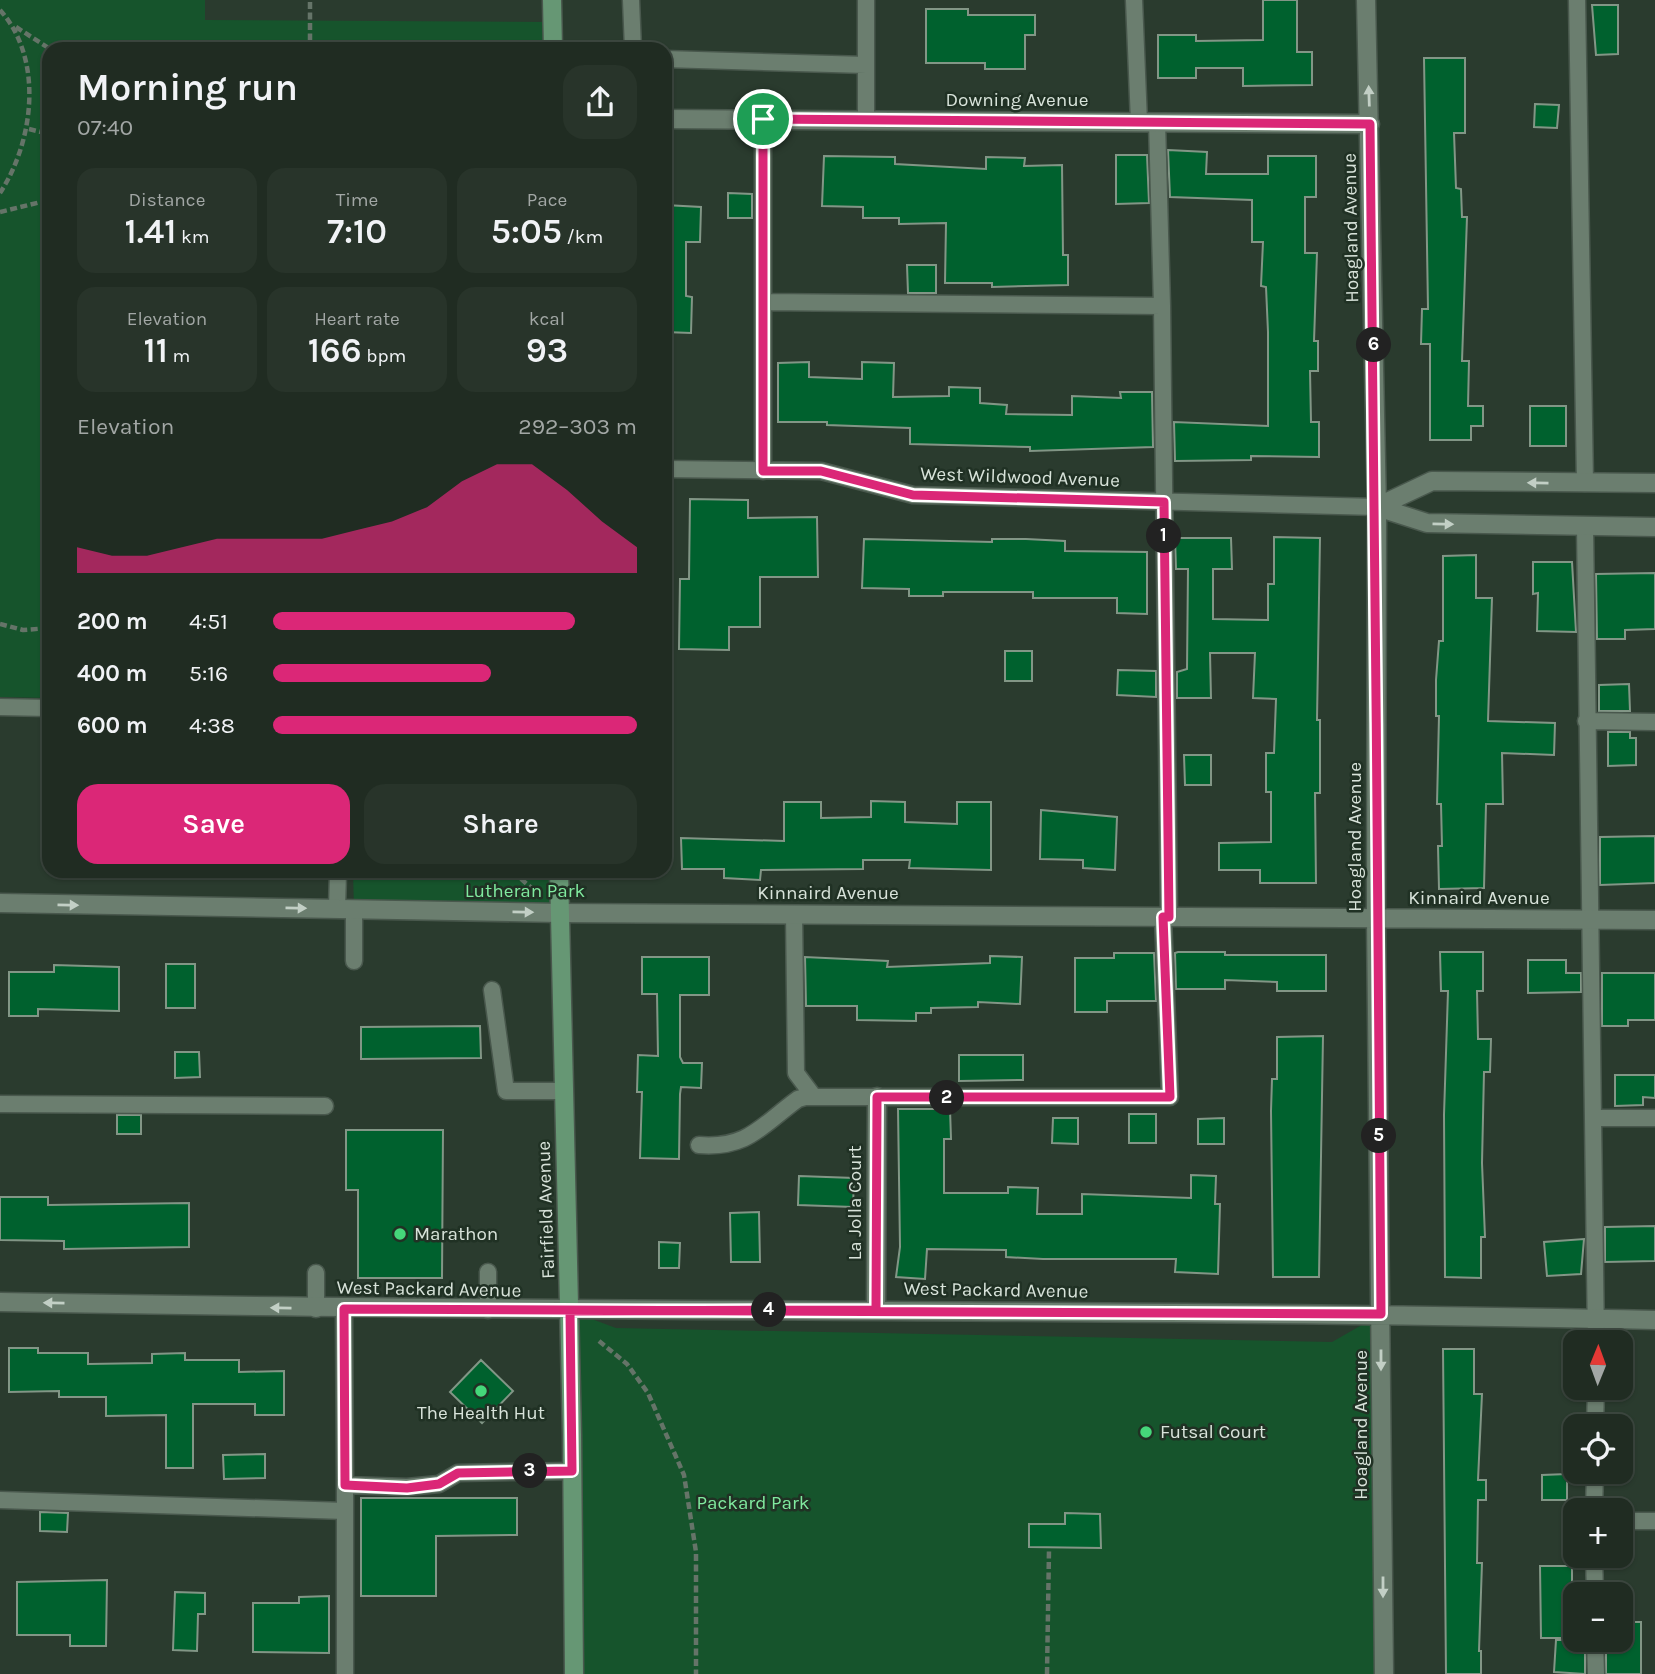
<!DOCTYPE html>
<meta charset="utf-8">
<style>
:root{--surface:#202c22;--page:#28342a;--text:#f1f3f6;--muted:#a2a7a5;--line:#3d4840;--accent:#db2777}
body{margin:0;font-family:Karla,sans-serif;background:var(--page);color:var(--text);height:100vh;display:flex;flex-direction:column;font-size:26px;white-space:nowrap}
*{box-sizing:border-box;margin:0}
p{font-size:23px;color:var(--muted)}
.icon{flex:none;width:38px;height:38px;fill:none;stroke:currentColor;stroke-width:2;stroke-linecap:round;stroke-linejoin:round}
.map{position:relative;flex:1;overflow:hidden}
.sheet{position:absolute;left:42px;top:42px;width:630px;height:836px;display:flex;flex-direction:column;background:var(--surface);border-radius:21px;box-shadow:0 2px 5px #0004,0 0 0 2px var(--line)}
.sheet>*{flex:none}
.needle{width:46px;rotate:1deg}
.fabs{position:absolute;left:1563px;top:1330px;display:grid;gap:14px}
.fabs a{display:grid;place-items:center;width:70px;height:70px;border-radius:14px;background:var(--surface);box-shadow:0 2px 5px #0004,0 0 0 2px var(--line);font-size:35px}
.pin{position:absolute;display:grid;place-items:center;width:60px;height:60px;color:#fff;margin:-30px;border:4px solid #fff;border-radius:50%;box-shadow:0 2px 7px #0007}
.km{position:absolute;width:35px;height:35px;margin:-18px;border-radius:50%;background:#222;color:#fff;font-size:19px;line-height:35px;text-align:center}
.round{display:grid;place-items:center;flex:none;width:74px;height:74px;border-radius:21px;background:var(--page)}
.overview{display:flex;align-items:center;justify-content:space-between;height:119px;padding:0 35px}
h1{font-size:38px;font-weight:600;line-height:52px}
.figures{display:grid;grid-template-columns:repeat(3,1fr);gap:10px;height:119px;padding:7px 35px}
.figures div{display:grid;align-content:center;border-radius:18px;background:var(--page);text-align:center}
.figures b{font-size:35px;font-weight:600}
.figures small{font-size:19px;font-weight:400}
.figures p{font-size:19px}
.chart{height:196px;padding:14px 35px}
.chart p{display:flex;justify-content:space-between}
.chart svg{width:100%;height:126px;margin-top:7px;fill:var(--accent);opacity:.7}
.cta{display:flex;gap:14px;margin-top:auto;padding:14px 35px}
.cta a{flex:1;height:80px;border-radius:21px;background:var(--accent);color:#fff;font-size:28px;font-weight:600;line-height:80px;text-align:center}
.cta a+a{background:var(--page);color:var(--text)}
ul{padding:0 35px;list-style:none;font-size:23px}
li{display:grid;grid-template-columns:112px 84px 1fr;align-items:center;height:52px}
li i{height:18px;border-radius:9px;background:var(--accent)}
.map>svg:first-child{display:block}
.park{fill:#16542c}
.building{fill:#00612e;stroke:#829686;stroke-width:2}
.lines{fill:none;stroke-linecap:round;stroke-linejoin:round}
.lane-casing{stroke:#49584d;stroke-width:19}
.street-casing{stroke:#49584d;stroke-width:21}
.secondary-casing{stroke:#49584d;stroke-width:21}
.path{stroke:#657468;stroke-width:4.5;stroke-dasharray:7 3.5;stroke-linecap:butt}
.lane{stroke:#6b7e6f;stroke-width:16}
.street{stroke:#6b7e6f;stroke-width:18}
.secondary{stroke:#669774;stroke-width:18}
.oneway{fill:#c2cfc5}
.route-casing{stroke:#fff;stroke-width:14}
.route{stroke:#db2777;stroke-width:9}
.poi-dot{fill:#45d77a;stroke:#203124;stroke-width:2.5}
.labels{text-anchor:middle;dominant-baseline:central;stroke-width:5;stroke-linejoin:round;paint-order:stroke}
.street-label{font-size:19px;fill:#d8e3da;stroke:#203124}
.park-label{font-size:19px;fill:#80ea9f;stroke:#203124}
.poi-label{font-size:19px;fill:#d8e3da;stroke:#203124;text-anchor:start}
</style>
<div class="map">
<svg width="1655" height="1674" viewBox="0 0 1655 1674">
<rect width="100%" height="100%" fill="#2a3b2e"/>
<path class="park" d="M0,0H205V20L552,22L553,49H49V698L0,697Z
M353,872H559V913L354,909Z
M570,1311L616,1328L1332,1342L1381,1314L1384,1674H574Z"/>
<path class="building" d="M1263,0H1297V52H1312V85L1243,86V68H1196V78H1158V35H1196V41L1263,40Z
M1592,5H1618V54L1596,55Z
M926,9H968V15H1035V35H1025V69H985V63H926Z
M1424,58H1465V133H1454L1456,188L1461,189L1462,217H1467L1462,361H1469L1468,406H1483V426H1471V440H1430V344H1421L1422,309H1428Z
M1535,104L1559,105L1557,128L1534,127Z
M1168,150L1207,152L1206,174H1268V156H1316V197H1305V253H1317L1314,341H1318V371H1310L1311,422H1319V457L1251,456V460L1175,461L1174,422L1268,426V332L1266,287L1261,286L1263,242H1252V200L1170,197Z
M1116,155H1147L1149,203L1116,204Z
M824,156L895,157V164L986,169V157L1025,158L1024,166L1062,165L1063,255H1068V285L992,287V283H945L946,223L899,224V218H863V207L822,206Z
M728,193L752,194V218H728Z
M665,205L701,207L700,242H686V296L692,297L691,333L665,332Z
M907,265H936V293H908Z
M809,362V377L862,379V362L894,363L893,397L949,396V387L980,388V403L1007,405L1006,414L1072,415V396L1121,398L1120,392H1152L1153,447L1030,451V447L910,444V428L827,425V422H778V363Z
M1530,406H1566V446H1530Z
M690,499L748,500V518L817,517L818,577H760V627H729V650L679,649L680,579H689Z
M1274,537L1320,538L1317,720H1320V793H1315L1316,883H1260V870H1219V843L1271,842V792H1266V753H1274L1276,699L1253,698L1255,653H1210L1211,698H1177V672L1187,669L1188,569H1176L1175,538H1231L1232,569H1213V619L1268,620V584H1274Z
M864,539L992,542V539H1026L1065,541V551L1147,552V614L1117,613V598H1033V592H943V596H909V589L862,588Z
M1476,555V598H1492L1488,721L1555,723L1554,755L1502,753L1503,804H1486L1484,888L1439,889L1438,846H1442L1441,804H1437L1439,716H1436V680L1439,641H1443V556Z
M1533,562H1572L1576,632L1537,631L1538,593L1533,594Z
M1655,573V629L1625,630V639H1597L1596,574Z
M1005,651H1032V681H1005Z
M1118,670L1156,671V697L1117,695Z
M1629,684L1630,711H1599V685Z
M1608,732H1630V738H1636V765L1608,766Z
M1184,755H1211V785H1185Z
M871,801L905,802V822L957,824V802H991V870L909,868L910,860H863V869L761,870L760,880L724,878V869H682L681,838L784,841V802H821V818L871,817Z
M1041,810L1117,817L1115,870L1083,868V860L1040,859Z
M1655,836V883L1600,885V837Z
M1178,952H1225V955H1326V991H1277V982L1225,980V989H1176L1175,953Z
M1440,952H1483V991H1477L1478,1039H1491L1490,1072H1484L1482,1163L1485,1237H1481V1278L1445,1277L1444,1115L1448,991H1441Z
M1114,953H1154L1156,1001H1107V1012H1075V958H1114Z
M990,956L1022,957L1020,1004L978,1002V1007L931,1008V1013H916V1021L857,1020V1006H806L805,957L888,961L887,967L990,963Z
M642,957H709V995H680V1057L683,1063H702L701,1088L681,1087L680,1094L679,1159L640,1158L642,1092H637L638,1055L658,1056L657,994H642Z
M1528,960H1566V973H1581V992L1528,993Z
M166,964H195V1008H166Z
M54,965L119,967V1011L38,1009V1016H9V972H54Z
M1602,973H1655V1020H1628V1026H1602Z
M480,1026L481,1058L361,1059V1027Z
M1323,1036L1319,1277H1273L1271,1111L1272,1079H1277V1037Z
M175,1052H199L200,1077L175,1078Z
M959,1055H1023V1080L959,1081Z
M1615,1075H1655V1098L1643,1097V1105L1615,1106Z
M898,1109H950L951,1139H944V1193H1008V1187L1038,1188L1037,1214H1082V1194L1191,1198V1175L1216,1176L1215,1204H1220L1218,1274L1175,1272L1176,1259H1043L1006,1257V1250L927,1249L925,1279L896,1277L900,1247Z
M1129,1114H1156V1143H1129Z
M117,1115H141V1134H117Z
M1053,1118H1078V1144L1052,1143Z
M1224,1118V1144H1198V1119Z
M346,1130H443L442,1278H358V1190H346Z
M799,1176L854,1178L853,1207L798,1205Z
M0,1197H48V1205L189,1203V1247L64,1249V1241L0,1240Z
M759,1212L760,1262H731L730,1213Z
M1655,1226V1261L1605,1262V1227Z
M1584,1239L1581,1274L1547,1276L1544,1242Z
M659,1242L680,1243L679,1268H659Z
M9,1348H38V1353H88V1364L152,1363V1354L185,1353V1360H239V1372L284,1371V1415H255V1404H193V1468H166V1415L106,1416V1397H59V1391L9,1392Z
M1443,1349H1474V1394H1482L1478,1480H1486V1500H1478L1477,1563H1482L1479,1651H1481V1674H1446Z
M481,1360L513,1391L482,1423L450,1392Z
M265,1454V1478L224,1479L223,1455Z
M1567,1474V1500H1542V1475Z
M361,1498H517V1535L436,1536V1596H361Z
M40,1512L68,1513L67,1532L40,1531Z
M1065,1513L1100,1514L1101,1548L1029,1547V1524H1065Z
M1540,1566H1572V1596H1568V1638H1541Z
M107,1580L106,1646H70V1635H17V1582Z
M175,1592L205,1593V1614H198L197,1651L173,1650Z
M329,1596V1653L253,1652V1603H299V1597Z
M1620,1622H1641V1674H1606V1640H1620Z
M1556,1640H1585V1674L1554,1672Z"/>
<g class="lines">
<g class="lane-casing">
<path id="lane" d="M631,0L633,49
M866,0V120
M1134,0L1139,122
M1577,0L1585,483
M665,59L866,65
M1157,122L1162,306
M764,302L1162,306L1169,917
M665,469L821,471L913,495L1377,507
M763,471V119
M1585,527L1596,1342
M0,707L49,708
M1586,721L1655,722
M337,909L338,872
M354,909V961
M794,914L796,1073L814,1097
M492,990L506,1091H564
M0,1104L325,1106
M1594,1118H1655
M699,1145C748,1149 762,1125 798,1099L805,1097H1170L1163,917
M488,1272V1310
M316,1273V1309
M344,1309L345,1485
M1595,1426L1596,1388
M0,1500L345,1511V1485L407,1487L439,1484L458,1473L572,1471
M1594,1510L1595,1472
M345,1511V1674
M1620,1521H1655
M1594,1556L1595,1594
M1595,1640L1596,1674"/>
</g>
<g class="street-casing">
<path id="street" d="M1366,0L1377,507L1376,919L1384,1674
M665,119L1370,124
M1377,507L1432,481L1655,483
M1377,507L1427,523L1655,527
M0,903L559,913L1655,920
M0,1302C552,1313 1103,1308 1655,1320
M876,1310L877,1097"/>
</g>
<g class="secondary-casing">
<path id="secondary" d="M552,0L553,49
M559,872L572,1435L574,1674"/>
</g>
<path class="path" d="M0,10C44,59 34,141 0,193
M16,27L50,49
M310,41L317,49
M304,49L310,41V0
M29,129L49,134
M0,212L49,200
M0,624L23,630L49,628
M513,872L535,891
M599,1341L627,1364L648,1393L684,1475L696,1552V1674
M1047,1674L1049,1550"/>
<use href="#lane" class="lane"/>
<use href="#street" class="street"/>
<use href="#secondary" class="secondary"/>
</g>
<defs><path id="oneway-solid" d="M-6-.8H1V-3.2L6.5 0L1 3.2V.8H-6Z" transform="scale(1.75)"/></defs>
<g class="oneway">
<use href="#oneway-solid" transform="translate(1369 96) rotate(-92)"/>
<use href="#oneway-solid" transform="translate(1538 483) rotate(-179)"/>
<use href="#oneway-solid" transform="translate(1443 524) rotate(1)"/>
<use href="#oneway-solid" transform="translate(68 905) rotate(1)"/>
<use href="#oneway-solid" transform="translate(296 908) rotate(1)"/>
<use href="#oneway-solid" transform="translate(523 912) rotate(1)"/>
<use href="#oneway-solid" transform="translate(54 1303) rotate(-179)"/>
<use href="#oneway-solid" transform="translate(281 1308) rotate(-179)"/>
<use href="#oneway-solid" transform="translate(1381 1360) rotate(90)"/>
<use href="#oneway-solid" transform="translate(1383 1587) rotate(90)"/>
</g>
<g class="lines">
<g class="route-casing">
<path id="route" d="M763,119V471H821L913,495L1164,502L1169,917H1163L1170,1097H877L876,1310L570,1311L572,1471L458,1473L439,1484L407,1488L345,1485L344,1309L1381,1314C1376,917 1377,521 1370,124L763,119"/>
</g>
<use href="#route" class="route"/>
</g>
<g class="poi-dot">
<circle cx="400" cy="1234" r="7"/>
<circle cx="481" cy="1391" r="7"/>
<circle cx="1146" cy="1432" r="7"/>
</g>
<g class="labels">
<g class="street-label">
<text x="1017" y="100">Downing Avenue</text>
<text transform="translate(1351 228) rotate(-91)">Hoagland Avenue</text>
<text transform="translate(1020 477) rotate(2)">West Wildwood Avenue</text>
<text transform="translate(1355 837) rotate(-90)">Hoagland Avenue</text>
<text x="828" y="893">Kinnaird Avenue</text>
<text x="1479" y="898">Kinnaird Avenue</text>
<text transform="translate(855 1203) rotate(-90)">La Jolla Court</text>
<text transform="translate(546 1210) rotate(-92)">Fairfield Avenue</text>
<text transform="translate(429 1289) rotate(1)">West Packard Avenue</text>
<text transform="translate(996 1290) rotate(1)">West Packard Avenue</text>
<text transform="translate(1361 1425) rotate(-90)">Hoagland Avenue</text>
</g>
<g class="park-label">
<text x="525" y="891">Lutheran Park</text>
<text x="753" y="1503">Packard Park</text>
</g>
<g class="poi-label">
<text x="414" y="1234">Marathon</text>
<text x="481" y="1413" text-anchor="middle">The Health Hut</text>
<text x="1160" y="1432">Futsal Court</text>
</g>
</g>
</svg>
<div class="fabs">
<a><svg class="needle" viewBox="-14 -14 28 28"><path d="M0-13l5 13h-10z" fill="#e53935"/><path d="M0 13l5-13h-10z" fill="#a2a7a5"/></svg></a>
<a><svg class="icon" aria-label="locate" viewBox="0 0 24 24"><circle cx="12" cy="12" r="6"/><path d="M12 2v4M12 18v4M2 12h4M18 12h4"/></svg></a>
<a>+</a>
<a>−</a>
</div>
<div class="pin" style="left:763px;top:119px;background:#1e9e55"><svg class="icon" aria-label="arrive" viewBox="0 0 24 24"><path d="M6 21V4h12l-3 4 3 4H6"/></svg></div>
<b class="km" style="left:1164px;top:536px">1</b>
<b class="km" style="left:947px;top:1098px">2</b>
<b class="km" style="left:530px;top:1471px">3</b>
<b class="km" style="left:769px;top:1310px">4</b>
<b class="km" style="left:1379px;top:1136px">5</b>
<b class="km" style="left:1374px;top:345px">6</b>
<section class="sheet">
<div class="overview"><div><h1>Morning run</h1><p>07:40</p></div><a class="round"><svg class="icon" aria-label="share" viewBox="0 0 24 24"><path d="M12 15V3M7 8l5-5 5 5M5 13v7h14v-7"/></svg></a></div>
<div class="figures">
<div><p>Distance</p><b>1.41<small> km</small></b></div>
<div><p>Time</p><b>7:10</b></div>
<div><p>Pace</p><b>5:05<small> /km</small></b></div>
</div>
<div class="figures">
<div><p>Elevation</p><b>11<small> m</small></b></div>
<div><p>Heart rate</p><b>166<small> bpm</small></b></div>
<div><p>kcal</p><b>93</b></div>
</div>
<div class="chart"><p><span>Elevation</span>292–303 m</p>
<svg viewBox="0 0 160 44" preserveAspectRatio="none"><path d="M0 44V35L10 38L20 38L30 35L40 32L50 32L60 32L70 32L80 29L90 26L100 21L110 12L120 6L130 6L140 15L150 26L160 35V44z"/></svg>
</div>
<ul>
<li><b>200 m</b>4:51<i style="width:83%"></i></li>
<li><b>400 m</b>5:16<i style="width:60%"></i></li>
<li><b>600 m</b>4:38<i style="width:100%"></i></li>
</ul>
<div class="cta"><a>Save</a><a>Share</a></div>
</section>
</div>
